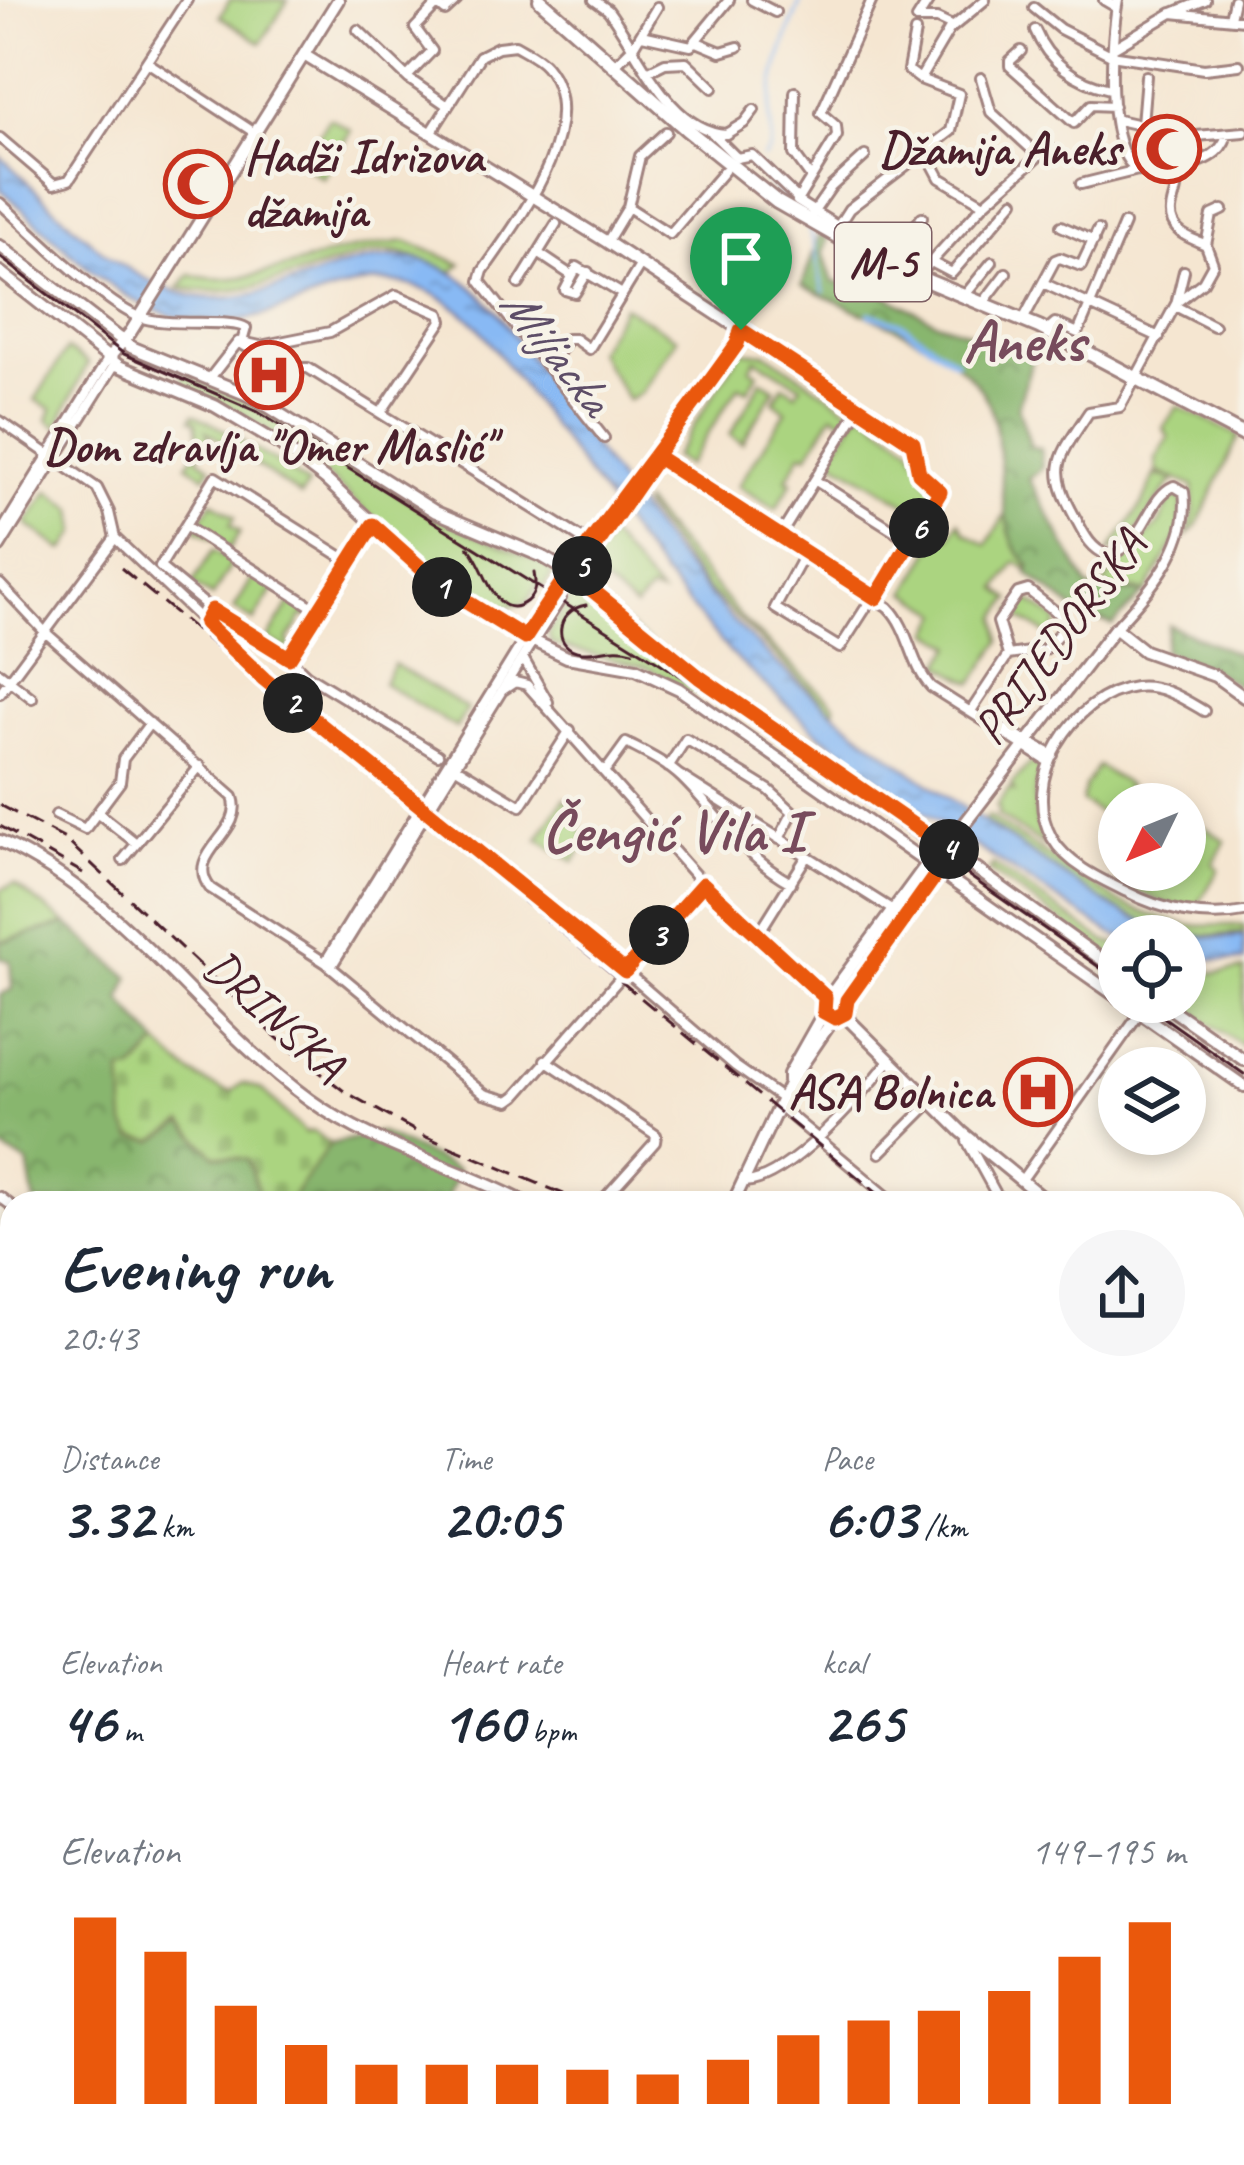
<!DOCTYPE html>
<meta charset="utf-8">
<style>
:root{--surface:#fff;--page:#f6f6f7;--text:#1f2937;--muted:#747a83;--accent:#ea580c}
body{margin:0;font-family:Caveat,sans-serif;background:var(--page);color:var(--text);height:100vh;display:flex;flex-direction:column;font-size:45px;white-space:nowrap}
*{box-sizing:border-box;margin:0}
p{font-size:39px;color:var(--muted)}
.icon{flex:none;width:66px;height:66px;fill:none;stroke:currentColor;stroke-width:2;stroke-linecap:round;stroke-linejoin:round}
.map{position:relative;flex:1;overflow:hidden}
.drawer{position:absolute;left:0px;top:1191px;width:1245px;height:975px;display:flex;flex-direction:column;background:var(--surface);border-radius:36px 36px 0 0;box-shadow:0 6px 18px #0003}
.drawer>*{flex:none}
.needle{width:78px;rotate:227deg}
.fabs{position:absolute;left:1098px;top:783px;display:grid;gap:24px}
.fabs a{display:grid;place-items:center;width:108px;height:108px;border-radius:50%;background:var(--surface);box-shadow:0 6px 18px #0003;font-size:60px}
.pin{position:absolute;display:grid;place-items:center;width:102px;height:102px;color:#fff;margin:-123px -51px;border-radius:50% 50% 50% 0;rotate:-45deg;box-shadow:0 0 12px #0007}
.pin .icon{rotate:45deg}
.km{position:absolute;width:60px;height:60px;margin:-30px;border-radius:50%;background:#222;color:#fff;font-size:33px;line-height:60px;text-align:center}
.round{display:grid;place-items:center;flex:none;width:126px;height:126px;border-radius:63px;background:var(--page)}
.headline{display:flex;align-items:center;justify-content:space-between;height:204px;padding:0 60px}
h1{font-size:66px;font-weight:600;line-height:90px}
.stats{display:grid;grid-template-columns:repeat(3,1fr);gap:18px;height:204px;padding:12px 60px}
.stats div{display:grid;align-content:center}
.stats b{font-size:60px;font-weight:600}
.stats small{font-size:33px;font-weight:400}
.stats p{font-size:33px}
.chart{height:336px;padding:24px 60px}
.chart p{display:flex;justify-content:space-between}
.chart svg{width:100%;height:216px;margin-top:12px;stroke:var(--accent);stroke-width:6}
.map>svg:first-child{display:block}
.green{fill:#abd480;stroke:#7a7a56;stroke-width:3}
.forest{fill:url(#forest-crowns);stroke:#696a4c;stroke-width:3}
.cemetery{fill:url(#cemetery-stones);stroke:#7a7a56;stroke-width:3}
.water{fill:url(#water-ripples);stroke:#696c90;stroke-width:3}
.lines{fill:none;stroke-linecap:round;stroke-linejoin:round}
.stream{stroke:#88b9f4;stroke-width:3}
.canal{stroke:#88b9f4;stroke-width:6}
.street-casing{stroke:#a0827e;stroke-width:14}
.secondary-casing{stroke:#a0827e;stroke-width:16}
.primary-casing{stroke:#a0827e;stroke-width:18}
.street{stroke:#fff;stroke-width:8}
.secondary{stroke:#fff;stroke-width:10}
.primary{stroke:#fff;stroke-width:12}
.tram{stroke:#4a1f2b;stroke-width:3}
.rail{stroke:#4a1f2b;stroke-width:3;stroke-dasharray:18 9;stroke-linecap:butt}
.route-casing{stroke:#fff;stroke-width:24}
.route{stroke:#ea580c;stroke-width:15}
.labels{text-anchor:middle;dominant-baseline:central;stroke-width:9;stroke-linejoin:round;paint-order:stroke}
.shield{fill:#f7f3e8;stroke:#7e5f64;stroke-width:3}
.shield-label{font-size:45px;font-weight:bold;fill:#4a1f2b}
.poi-label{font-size:48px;font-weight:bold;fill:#4a1f2b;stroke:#f7f3e8;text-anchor:end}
.street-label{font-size:48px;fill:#4a1f2b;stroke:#f7f3e8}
.water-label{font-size:51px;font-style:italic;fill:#5d4d67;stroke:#f7f3e8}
.district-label{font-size:60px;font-weight:bold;fill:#774b5c;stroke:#f7f3e8}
</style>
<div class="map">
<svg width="1244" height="2165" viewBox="0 0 1244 2165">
<defs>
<pattern id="forest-crowns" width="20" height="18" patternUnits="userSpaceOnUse" patternTransform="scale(3)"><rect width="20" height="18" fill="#88b66e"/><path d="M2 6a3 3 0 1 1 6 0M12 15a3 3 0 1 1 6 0" fill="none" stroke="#71935b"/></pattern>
<pattern id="cemetery-stones" width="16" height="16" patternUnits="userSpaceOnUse" patternTransform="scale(3)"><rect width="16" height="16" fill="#abd480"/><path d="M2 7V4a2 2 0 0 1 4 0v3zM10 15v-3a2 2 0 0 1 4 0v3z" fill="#95b66f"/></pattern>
<pattern id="water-ripples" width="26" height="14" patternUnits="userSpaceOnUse" patternTransform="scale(3)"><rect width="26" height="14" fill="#88b9f4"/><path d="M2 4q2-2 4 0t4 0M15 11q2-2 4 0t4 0" fill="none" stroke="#7196c6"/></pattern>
</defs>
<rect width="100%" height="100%" fill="#f7f3e8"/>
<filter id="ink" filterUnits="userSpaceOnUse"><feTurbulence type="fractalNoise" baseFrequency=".00833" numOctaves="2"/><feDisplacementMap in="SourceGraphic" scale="24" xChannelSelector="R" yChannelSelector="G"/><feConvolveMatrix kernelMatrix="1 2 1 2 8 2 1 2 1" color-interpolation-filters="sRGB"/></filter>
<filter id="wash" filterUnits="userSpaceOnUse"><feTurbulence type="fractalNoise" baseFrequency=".004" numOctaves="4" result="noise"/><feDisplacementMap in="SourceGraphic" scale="48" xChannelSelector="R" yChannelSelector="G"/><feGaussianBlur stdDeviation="2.7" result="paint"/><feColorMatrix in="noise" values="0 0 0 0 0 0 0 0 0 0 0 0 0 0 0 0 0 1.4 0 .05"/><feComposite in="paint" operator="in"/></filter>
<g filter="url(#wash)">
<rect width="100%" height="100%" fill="#f5e6d1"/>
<path class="green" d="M230,0H288L261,43L220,16Z
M329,118L351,130L323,178L301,164Z
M406,241L461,264L452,272C432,263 413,254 390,252C368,251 346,260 326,266C268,283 240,298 179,288L190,274C238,291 309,257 358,248C374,245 390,243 406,241Z
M624,306L677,338L641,393L628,400L597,351Z
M67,349L88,363L57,427L48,420L52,409L35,400Z
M741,351L766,353L856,413L850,423L833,414L808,455L802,453L787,479L792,482L776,509L738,486L786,411L774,401L783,385L796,393L801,386L756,359L750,368L758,373L748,390L739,386L687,466L674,457Z
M184,374L256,406L442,520L547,565L552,575L544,587L538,585L526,603L506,607L513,617L511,621L429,570L301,452L239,412L180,385Z
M762,380L775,389L742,443L730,435Z
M1178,406L1239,436L1197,526L1187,536L1194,510L1193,486L1176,479C1153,498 1139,543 1109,552L1143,503L1155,475L1174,479L1157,472L1156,459L1169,437L1163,428Z
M861,410L911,446L935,493L922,513L830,458Z
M194,414L244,440L226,433L282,465L308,485L301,496L207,431L209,437L198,458L211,467L205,476L187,464L200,446L196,422L191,419Z
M49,491L74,509L77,532L64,551L26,524Z
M1180,497L1183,501L1180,533L1146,592L1107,587L1104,580L1120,570L1121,561L1159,524L1170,500Z
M212,501L235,517L230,525L240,532L230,549L196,529Z
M644,503L744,621L835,705L834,712L706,588L642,506Z
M1008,510L1030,565L1027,569L1016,562L998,589L1011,599L998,617L1001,641L973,683L941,665L953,645L931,632L941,613L907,592L941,532L950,537L959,521L965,532L987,545Z
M610,537L660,594L650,591L635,608L592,574L593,562Z
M213,550L233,562L212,597L192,584Z
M255,574L275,587L254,621L234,609Z
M582,590L703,685L697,695L647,668L551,644L548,633L574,593L582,594Z
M1025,597L1058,621L1051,637L1012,613Z
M293,598L312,612L309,617L303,616L288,640L291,647L288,650L268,639Z
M394,664L467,709L456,728L383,683Z
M1031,762L1042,770C1029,792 1036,820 1043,845L997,815L1000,810L996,807L1009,789L1014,791L1011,785Z
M1098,766L1128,785L1107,818L1082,802L1085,786Z
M564,799L575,808L586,841L574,862L538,839Z
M1187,815L1225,841L1213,864L1219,869L1195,910L1162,902L1128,886L1139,870H1185Z
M988,816L1118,902L1147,914L1189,926L1244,925V933C1226,934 1205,937 1188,934C1113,921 1046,861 984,821Z
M993,865L1106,942L1119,946V961L989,871Z
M14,884L67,924L0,942V890Z
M1185,965L1213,973L1244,969V1047L1179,1002H1185Z"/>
<path class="forest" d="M820,234L828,239L823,252L833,282L877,291L937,322L995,341L1032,360L1018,407L1031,447L1040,448L1042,468L1029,479L1089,588L1144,593L1113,625L1077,612L1028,574L1030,565C990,534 1010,446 987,400C954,338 859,317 802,285Z
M1169,625L1240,655L1238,658L1244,662V690L1210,668L1163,651Z
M67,924L130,978L121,1000L159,1044L133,1071L155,1141L183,1123L215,1155L247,1159L262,1203H35L28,1163L0,1148V995L12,989L10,961L0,958V942Z
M379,1132L458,1170L445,1203H282L290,1200L330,1144Z
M0,1422L12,1424V1510L0,1507Z
M1233,1717L1244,1719V1868L1234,1876L1233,1856L1238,1845C1228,1833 1233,1816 1238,1803L1233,1786Z"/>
<path class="cemetery" d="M159,1044C180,1065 201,1085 231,1092L243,1083L262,1090L305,1133L314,1131L330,1144L290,1200L262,1203L247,1159L215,1155L183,1123L155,1141L132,1138L125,1125L122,1072L134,1071Z"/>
<path class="water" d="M0,156C54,205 108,272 181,293C294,326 388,184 496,311C573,416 645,529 735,623C847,737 981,820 1114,908C1156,930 1196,941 1244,936V961L1185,958V936L1119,937L1110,933L915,807L815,730L732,655L653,563L478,326C368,220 304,341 186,319C111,305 56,236 0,189Z"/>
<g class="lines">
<path class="stream" d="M763,158C777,144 770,131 770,113C772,74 787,36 801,0
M760,167L766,181L791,205
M808,227C819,249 816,270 824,292
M0,1477L12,1485"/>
<path class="canal" d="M870,314L899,323L955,361"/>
</g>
</g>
<g filter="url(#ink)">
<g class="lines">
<g class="street-casing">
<path id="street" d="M432,0L445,11L457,0
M594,0L608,10C639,51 668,130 726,134L744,123L754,110
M752,0L775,12
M929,0L917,19H937L952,26
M1104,0L1116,7
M1034,8L1060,29L1111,55L1204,69L1239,65
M1173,13L1205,0
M1230,18L1234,0
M358,30L409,79L448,106
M1035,30C1048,62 1076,82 1110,89
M642,35L691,46L729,0
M697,42L721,52L738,47
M1113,48L1172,13L1244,20
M1021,51L1010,61V66L1074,123L1091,105L1114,106
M147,62L255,133
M615,65L633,47L657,7
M649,71L665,63L686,62L713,88
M407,77L432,51L415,28L437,5
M981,78L991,112L1039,156
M920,79L949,30L985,0
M795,92L794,154L810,176
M1118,120L1149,127L1172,138L1244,132
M1142,124L1146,76
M431,133L480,56L498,47L515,45C525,51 539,57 546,66C594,125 516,223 483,271L480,281L604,438
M712,133L737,158L752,155L797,198
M0,138L54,184L69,180L187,0
M925,150L940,178L984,204
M1169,172C1192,163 1219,161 1227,135
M1081,184L1138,170
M0,203C32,232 101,301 137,316C165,328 232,318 246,328L242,342L260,346L330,332L396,295L440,314L442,321L382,411
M628,207L670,234L724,171
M813,213L831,187L865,156
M837,226L797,201L837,136L836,126L821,113L872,0
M1061,226L1094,241
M833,234L849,209L951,131L959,94L920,79L908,70L915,32
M607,242L628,207L640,156L666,132
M1206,245L1212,215L1223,210
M538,253L571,275
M931,262L952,273L1014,201
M904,271L916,255L907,237L922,217
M588,272L575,293L565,290L577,267L622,294
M918,276L984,204L1049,147
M1043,283L1159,337
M519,284L556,224
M965,295L992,262
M1177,300L1184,271
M983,303L1006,273
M1175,306L1214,326
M1023,320L1055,260L1060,258L1081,266L1098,230
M741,330L913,443L919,473L940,492L840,648L775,608L805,553
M1047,330L1055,323L1078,333L1124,224
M549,367L567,339H575L589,349L641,264
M210,378L238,342L283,368H308L589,543
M0,421L97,488L109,512L115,538L0,693
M657,457L888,607C910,629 910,663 931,687L1049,762
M816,481L911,541
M185,526L319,611
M0,534L108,359
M780,536L859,408
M115,538L264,679L574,927L735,1066L782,1099
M0,547L115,364
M0,584L45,632L233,797C246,834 183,853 210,888L326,963L484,1094L509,1101L516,1096L703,884
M1028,590L1061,616L1064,628L1044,650L1008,655L998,622L1018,593Z
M212,610L289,658L307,675L438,755
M204,623L212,610L160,567L215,477L350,562
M1115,628C1149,592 1192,544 1184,492L1174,486C1146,498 1146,546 1107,555C1090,548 1084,534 1076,519C1047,467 1058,459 1089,412L1120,407L1177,302L1203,282L1213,264L1206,245C1198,241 1184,237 1178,230C1152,203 1211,173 1138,170C1103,150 1111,37 1118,0
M289,658L373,525
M523,658L548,702
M0,673L32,698
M503,690L515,682L527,685L703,884L825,997
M290,697L307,675
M971,711L1008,655
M1204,711C1182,698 1161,684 1135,687C1073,695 1019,780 1052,838C1067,864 1100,879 1127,892C1162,910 1205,920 1244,912
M996,724L1053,755
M456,767L521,806L570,730
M668,767L686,739L769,790L793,812L779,839
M605,772L626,743C645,753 667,763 682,778C720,815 743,857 791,883
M679,775L907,919
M98,813L136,843
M56,815L85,829L120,782L123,759L150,723
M123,860L200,766
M757,936L807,856
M325,962L525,638
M331,967L532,642
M545,1060L656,1135L655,1142L603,1200
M779,1106L895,1203
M967,1141L1001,1203
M880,1153L931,1102
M1021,1181L1140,1013
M743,1182C786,1183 863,1094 889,1061
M0,1197L12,1206
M0,1259L12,1225
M1233,1293L1244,1279
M0,1302L12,1304
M6,1409L12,1411
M1233,1512L1244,1520
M1233,1688L1244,1675
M0,1885L7,1891L12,1888
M1233,1907L1244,1898
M1233,1925L1244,1936
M0,1952L12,1950
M1233,2006L1244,2000
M0,2037L12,2040
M0,2063L12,2070
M1233,2087H1244
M0,2112L12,2117
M50,2154L67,2165
M144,2154L155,2165
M416,2154L420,2165
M596,2154L603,2165
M779,2154H789
M319,2165L327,2154
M481,2165L483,2154
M613,2165L619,2154
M662,2165L664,2154
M702,2165V2154
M1139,2165L1147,2154
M1214,2165L1218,2154"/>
</g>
<g class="secondary-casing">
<path id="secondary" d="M304,55L607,242L741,330L737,344C667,443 592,537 525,638
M0,246L131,347L253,397L436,512L543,557L580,579L699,677L929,835L1119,972
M0,272L119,366L215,406L279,444L326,480L441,586L502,626L567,657L636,669L679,689L1119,998
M108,359L130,333L338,0
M532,642L560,598
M952,840L1115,628L1144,651L1215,676L1244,697
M0,841C130,901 199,1020 310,1100C375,1147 456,1166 526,1203
M822 1005a13 13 0 1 1 26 0a13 13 0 1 1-26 0Z
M832,993L943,842
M847,1001L901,928L952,850
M1124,1002L1244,1086
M1161,1002L1244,1060
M844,1015L962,1132L1049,1203
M789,1081V1074L824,1012
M733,1203L789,1084L834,1018
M0,1327L12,1331
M1233,1339L1244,1355
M1233,1359L1244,1367
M1233,1627L1244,1636
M0,1727L12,1726
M0,1811L12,1824
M289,2154L300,2165
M755,2154L767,2165
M532,2165L546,2154"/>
</g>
<g class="primary-casing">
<path id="primary" d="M540,0L686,129L777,202L884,263L1039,327L1244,435"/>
</g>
<use href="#street" class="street"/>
<use href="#secondary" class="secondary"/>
<use href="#primary" class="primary"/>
<path class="tram" d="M0,257L124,354L258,412L711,695L1119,981
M468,547C485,562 494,627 527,601C536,593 536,584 534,573
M586,605C555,610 551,649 582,652C600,653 613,645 633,651
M1142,1002L1244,1074"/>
<path class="rail" d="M121,568L889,1203
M0,805L65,839L287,1047L344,1091L424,1136L585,1203
M0,826L83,873
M1233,1485L1244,1496
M1233,1579L1244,1588"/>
</g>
</g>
<g class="lines" filter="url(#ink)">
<g class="route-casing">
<path id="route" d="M741,330L737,344C667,443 590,536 525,638L441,586L373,525L289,658L212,610L205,623L264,679L625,971L703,884L825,997L824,1012L835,1018L845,1013L847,1000L952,852L699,677L575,576L657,457L876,598L940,492L919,473L913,443L741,330"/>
</g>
<use href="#route" class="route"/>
</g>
<defs>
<g id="mosque-ring" transform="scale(3.45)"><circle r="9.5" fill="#f7f3e8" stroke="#c8321e" stroke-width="1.5"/><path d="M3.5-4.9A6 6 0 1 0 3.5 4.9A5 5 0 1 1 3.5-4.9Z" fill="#c8321e"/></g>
<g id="hospital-ring" transform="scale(3.45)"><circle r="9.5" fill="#f7f3e8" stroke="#c8321e" stroke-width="1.5"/><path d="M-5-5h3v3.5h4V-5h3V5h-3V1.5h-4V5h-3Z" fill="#c8321e"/></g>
</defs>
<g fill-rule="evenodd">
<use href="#mosque-ring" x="1167" y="149"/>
<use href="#mosque-ring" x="198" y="184"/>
<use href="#hospital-ring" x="269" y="375"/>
<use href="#hospital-ring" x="1038" y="1092"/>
</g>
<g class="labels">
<rect class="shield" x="835" y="223" width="96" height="78" rx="9"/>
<g class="shield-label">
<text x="883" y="262">M-5</text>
</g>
<g class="poi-label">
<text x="1120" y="149">Džamija Aneks</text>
<text x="244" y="156" text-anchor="start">Hadži Idrizova<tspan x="244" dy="55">džamija</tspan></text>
<text x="269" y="446" text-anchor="middle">Dom zdravlja "Omer Maslić"</text>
<text x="992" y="1092">ASA Bolnica</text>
</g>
<g class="street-label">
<text transform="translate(1059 637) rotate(-53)">PRIJEDORSKA</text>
<text transform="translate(275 1015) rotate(42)">DRINSKA</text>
</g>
<g class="water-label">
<text transform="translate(557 350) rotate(52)">Miljacka</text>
</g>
<g class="district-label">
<text x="1024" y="341">Aneks</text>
<text x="673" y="831">Čengić Vila I</text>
</g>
</g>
</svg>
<div class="fabs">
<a><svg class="needle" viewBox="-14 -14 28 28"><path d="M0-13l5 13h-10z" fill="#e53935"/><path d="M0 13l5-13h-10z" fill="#747a83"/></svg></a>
<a><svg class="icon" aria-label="locate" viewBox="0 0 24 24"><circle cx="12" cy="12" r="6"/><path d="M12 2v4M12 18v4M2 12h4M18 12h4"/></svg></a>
<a><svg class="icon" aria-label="layers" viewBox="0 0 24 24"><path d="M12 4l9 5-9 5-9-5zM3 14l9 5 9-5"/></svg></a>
</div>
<div class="pin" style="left:741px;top:330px;background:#1e9e55"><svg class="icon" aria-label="arrive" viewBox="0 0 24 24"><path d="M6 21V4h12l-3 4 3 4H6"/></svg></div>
<b class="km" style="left:442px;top:587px">1</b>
<b class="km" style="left:293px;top:703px">2</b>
<b class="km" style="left:659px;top:935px">3</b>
<b class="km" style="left:949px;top:849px">4</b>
<b class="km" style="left:582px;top:566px">5</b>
<b class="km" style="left:919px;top:528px">6</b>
<section class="drawer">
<div class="headline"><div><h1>Evening run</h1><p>20:43</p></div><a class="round"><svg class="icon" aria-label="share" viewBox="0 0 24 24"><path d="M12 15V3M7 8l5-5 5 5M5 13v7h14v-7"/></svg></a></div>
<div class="stats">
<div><p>Distance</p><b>3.32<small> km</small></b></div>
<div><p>Time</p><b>20:05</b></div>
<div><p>Pace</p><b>6:03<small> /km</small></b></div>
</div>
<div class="stats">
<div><p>Elevation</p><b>46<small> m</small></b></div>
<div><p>Heart rate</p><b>160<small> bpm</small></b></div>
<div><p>kcal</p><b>265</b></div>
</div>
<div class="chart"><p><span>Elevation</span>149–195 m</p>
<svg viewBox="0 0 160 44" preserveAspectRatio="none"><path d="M5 44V6M15 44V13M25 44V24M35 44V32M45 44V36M55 44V36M65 44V36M75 44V37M85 44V38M95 44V35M105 44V30M115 44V27M125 44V25M135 44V21M145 44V14M155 44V7"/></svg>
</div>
</section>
</div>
